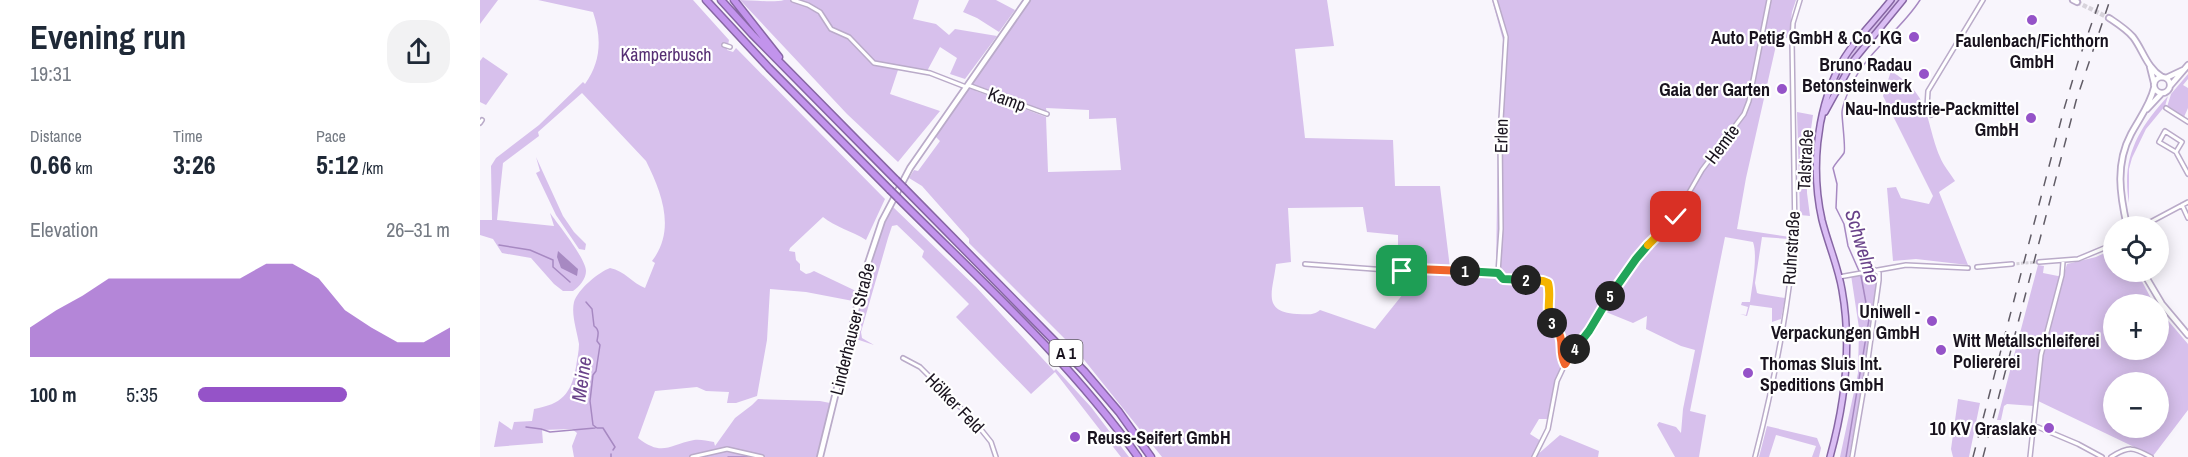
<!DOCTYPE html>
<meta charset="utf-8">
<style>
:root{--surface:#fff;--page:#f2f2f3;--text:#1f2937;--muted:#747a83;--accent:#9553c8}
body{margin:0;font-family:"Archivo Narrow",sans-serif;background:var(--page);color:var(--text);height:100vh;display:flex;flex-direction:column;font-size:22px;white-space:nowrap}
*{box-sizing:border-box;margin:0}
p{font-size:20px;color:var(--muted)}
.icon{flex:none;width:33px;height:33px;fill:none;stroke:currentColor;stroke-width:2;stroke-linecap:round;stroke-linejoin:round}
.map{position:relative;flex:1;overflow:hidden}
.sheet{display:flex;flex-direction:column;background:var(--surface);width:480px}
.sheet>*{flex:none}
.tools{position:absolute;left:1623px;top:216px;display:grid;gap:12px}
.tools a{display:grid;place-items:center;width:66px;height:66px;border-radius:50%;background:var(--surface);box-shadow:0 3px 15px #0003;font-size:30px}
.pin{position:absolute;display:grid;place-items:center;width:51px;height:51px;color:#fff;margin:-26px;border-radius:12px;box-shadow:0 3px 9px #0006}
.km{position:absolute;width:30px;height:30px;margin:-15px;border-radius:50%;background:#222;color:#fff;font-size:16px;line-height:30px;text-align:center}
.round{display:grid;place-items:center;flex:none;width:63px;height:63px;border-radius:24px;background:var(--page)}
.summary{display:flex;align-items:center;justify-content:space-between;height:102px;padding:0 30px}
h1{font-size:33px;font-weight:700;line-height:45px}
.figures{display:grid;grid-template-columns:repeat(3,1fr);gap:9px;height:102px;padding:6px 30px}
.figures div{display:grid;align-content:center}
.figures b{font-size:26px;font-weight:700}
.figures small{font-size:16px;font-weight:400}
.figures p{font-size:16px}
.chart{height:168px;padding:12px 30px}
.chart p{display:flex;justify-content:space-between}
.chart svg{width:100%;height:108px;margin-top:6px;fill:var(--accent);opacity:.7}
ul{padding:0 30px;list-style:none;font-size:20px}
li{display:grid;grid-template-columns:96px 72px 1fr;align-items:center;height:45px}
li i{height:15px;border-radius:8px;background:var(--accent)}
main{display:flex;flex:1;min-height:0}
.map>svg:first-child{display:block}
.green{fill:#d7c0ec;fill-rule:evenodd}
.water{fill:#a789c2}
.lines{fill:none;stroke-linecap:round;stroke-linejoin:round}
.stream{stroke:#a789c2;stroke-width:1.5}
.minor-tunnel{stroke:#d7d3db;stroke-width:3;stroke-dasharray:3 1.5;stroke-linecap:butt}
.tertiary-tunnel{stroke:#d7d3db;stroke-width:4.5;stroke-dasharray:4.5 2;stroke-linecap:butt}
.minor-casing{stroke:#baabc9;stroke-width:6}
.tertiary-casing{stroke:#baabc9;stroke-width:8}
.secondary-casing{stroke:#baabc9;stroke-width:8}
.primary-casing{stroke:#8766a4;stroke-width:8}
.motorway-casing{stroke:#8766a4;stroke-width:9}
.minor{stroke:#fff;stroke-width:3}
.tertiary{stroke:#fff;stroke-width:4.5}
.secondary{stroke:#fff;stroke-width:4.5}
.primary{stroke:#dabef4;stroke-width:5}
.motorway{stroke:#c293ec;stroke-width:6}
.rail{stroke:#615c66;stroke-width:1.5;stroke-dasharray:10 10;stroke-linecap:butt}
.motorway-bridge-casing{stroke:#8766a4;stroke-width:9;stroke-linecap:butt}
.motorway-bridge{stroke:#c293ec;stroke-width:6}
.split-1-casing{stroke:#fff;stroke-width:12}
.split-2-casing{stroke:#fff;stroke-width:12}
.split-3-casing{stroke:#fff;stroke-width:12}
.split-4-casing{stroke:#fff;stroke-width:12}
.split-5-casing{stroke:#fff;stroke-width:12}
.split-6-casing{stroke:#fff;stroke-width:12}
.split-7-casing{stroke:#fff;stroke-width:12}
.split-1{stroke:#f0652b;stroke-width:8}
.split-2{stroke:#22a559;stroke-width:8}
.split-3{stroke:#f5b400;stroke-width:8}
.split-4{stroke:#f0652b;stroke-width:8}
.split-5{stroke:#22a559;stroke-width:8}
.split-6{stroke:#22a559;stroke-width:8}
.split-7{stroke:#f5b400;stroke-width:8}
.poi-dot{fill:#9553c8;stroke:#fff;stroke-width:2}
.labels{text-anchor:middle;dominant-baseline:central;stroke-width:4.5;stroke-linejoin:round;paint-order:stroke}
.shield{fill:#fff;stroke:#5e5a62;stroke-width:1.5}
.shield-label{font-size:16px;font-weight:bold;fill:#19131e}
.poi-label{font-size:18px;font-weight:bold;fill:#19131e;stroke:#fff;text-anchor:end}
.park-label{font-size:18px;fill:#552e73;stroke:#fff}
.street-label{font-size:18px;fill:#19131e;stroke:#fff}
.water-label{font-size:20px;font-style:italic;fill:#694289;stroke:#fff}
</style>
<main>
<section class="sheet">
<div class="summary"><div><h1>Evening run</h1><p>19:31</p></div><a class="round"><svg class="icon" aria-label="share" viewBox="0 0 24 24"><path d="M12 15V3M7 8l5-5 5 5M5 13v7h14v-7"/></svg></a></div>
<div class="figures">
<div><p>Distance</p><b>0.66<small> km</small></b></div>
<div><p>Time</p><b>3:26</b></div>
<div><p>Pace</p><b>5:12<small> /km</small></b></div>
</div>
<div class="chart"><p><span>Elevation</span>26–31 m</p>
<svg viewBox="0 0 160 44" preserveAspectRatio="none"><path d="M0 44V32L10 25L20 19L30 12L40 12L50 12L60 12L70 12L80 12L90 6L100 6L110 12L120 25L130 32L140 38L150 38L160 32V44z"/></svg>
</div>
<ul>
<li><b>100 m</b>5:35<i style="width:59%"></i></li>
</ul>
</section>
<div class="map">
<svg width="1708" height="457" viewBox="0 0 1708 457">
<rect width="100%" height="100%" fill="#f8f5fc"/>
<path class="green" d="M0,0H18L0,24Z
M58,0H213L249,40L247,50L253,52L256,48L405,199L386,240C372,231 355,227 343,217L310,248L309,251L315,252L316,260L320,264V270L326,274L330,273L334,271L376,291L373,301L326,292L290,289L287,340L277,396L256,403H247L249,392L226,391L217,387L175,391L158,438C183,457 188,445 214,440C220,439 227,441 234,442L235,446L255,418L272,405L278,399L340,401L350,403L337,457H94L92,446L97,433L92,429L62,430L63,443L14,447L19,421L32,430L34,422L52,421L54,409C82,404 91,394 96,367C97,359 99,351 99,344C97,331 91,315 94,302C98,289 119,272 130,268C145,271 152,283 165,288L175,263L172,261C196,230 182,193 166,161L102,93L58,132L59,136L23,163L17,220L74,226L70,213C78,224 106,259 106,271C106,279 99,287 93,291H83L74,284L51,258L22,253L13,239L0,235V220H12L11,166L16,158L59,125L103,82L105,84C121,62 122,38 113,12Z
M260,0C272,0 294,3 304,0H439L433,19L456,24L469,35L475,29L517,36L485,79L470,74L477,58L460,47L446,73L418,70L410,94L460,111L418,162L367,114Z
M489,0H516L535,10L519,32L497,18L483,12Z
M550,0H847L854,46L815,49L825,138L913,140L915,186H960L970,268L1016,271L1018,131L1023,40L1012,0H1316L1312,12L1309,38H1300L1297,41L1266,178L1257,229L1310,237V239L1282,237L1275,283L1277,293L1280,294L1305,298L1301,319L1292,322V308L1270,305L1267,316L1260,314L1266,315L1268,307L1261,305L1262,302H1270C1272,286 1278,256 1273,242L1245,237L1210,411L1226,415L1219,457H1195L1177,425L1179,422L1196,427L1201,433L1203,409L1215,350L1201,346L1166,329L1167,316L1153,323L1121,310L1077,382L1070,419H1059L1050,434L1061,441L1057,455L1080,435L1119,451L1118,457H682L597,351L489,243V239L442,186L429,178L434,170L438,171L460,141L455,136ZM503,88L567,114L566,108L609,110V119L636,118L641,170L568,172L566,117L496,91ZM883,207L887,232L918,235V267L936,268L931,296L923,294L895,329L840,310C833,316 826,314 817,314C781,312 793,291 796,264L811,262L808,208Z
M1414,0H1418L1371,60L1353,87C1367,53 1390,28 1414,0Z
M3,57L28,74L6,105L0,102V61Z
M1411,71C1452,97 1444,117 1460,157C1463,165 1470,173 1475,181L1459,192L1488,265L1436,259L1413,261L1407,188L1416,187L1421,198L1449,204L1453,196L1403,96Z
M1708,74V79L1703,85L1708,88V108L1704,117L1687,107L1691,94Z
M1688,96L1685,106L1666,129L1652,158L1649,169V203C1641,158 1658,129 1688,96Z
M1317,112L1333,115L1327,157V193L1330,216L1320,215Z
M56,157L83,216L94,232L106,244L105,250L99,249L76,215L56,173L60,171Z
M413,207L496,287L574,371L576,369L611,407L649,457H641L575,372L551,394L476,317L489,304L442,257L444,251L417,225L412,226L408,238L381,332L382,338L394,345L373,338C382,299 391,240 413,207Z
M1631,250L1633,253L1634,272H1657L1674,304H1634V350H1678L1679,310L1708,344V410L1673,456L1556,400L1555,406L1527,404L1524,406L1521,420H1517L1558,265L1564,266L1563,273L1583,277L1587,264L1616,257ZM1634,382H1678V428H1634Z
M1393,269L1397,278L1379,405L1369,457H1360L1378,373L1379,328L1371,275Z
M1478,399L1500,403L1489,457H1473L1471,449Z
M1287,426L1337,438L1341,448L1339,457H1332L1336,446L1296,435L1289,457H1279Z"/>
<path class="water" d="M78,251L98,269L97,276L81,268L77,257Z"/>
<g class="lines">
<path class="stream" d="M19,245L50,250L73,260V267L90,282
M1379,271L1368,246L1364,224L1356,208L1357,184L1353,168C1356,162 1361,158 1364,153C1366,150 1362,120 1362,113C1362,104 1369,90 1373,82C1389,50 1421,30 1440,0
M106,302L112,309L114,326C120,330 118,335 117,341L120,345L116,371L113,375L110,401L113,425L117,428H123L135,447L133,450
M46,427L61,429L70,432L115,428
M131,457V454
M248,457H270
M1366,457L1389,319L1381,276"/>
<path class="minor-tunnel" d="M1532,264L1559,262"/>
<path class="tertiary-tunnel" d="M1597,2L1629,18"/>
<g class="minor-casing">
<path id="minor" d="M313,0L328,5L340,12L351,29L369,37L394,63L450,73L486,87
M1015,0L1026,37L1020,136L1021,229L1018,273
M244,45L250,47
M488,85L567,114
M1686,108L1708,122
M1451,115L1447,107L1448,91L1503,0
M0,123L2,120
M1696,152L1702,142L1685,131L1679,142L1696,152L1708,174
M1702,205L1708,218
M1663,226L1708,202
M1559,262L1598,259L1634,244
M825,264L921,271L936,269L1018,273L1023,279L1027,280L1066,281L1070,289L1069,315L1081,334L1083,359L1085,364
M1497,267L1532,264
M1359,277L1426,265L1488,268
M423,358L440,367L495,422L511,442L516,457
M1553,425L1598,444L1622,457
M212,457L247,449L282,457
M1054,457L1068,429L1077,381L1085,364L1156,259L1195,217L1222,170L1264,114L1269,101L1289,0
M1275,457C1294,384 1308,311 1315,236L1312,40L1313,23L1320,0
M1372,457L1385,381L1399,280V273L1395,270
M1550,457L1561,355L1582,275L1583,262
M1631,457C1649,446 1653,447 1671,457"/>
</g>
<g class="tertiary-casing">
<path id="tertiary" d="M1593,0L1597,2
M1629,18C1638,24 1646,29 1653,37C1663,50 1667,68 1682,77
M1670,67L1674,83"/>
</g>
<g class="secondary-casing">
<path id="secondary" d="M1674 85a8 8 0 1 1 16 0a8 8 0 1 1-16 0Z
M1686,78L1703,70
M1690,86L1708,65
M1667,109L1681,94
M1647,226C1640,195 1635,164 1651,134C1659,119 1670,105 1674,88
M1663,272L1682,304L1708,335
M340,457L387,266L402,221L430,168L547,0"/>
</g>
<g class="primary-casing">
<path id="primary" d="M1345,112L1373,61L1423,0
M1350,457C1365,403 1372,346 1362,290C1358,266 1348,244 1342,220C1331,171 1336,114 1358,69C1371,43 1393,23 1411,0"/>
</g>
<g class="motorway-casing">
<path id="motorway" d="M226,0L289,68L410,190
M241,0L272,34L416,180
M254,0L299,57
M424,188L604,371L639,412L671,457
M418,198C501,281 590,361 658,457"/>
</g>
<use href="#minor" class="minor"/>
<use href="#tertiary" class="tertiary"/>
<use href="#secondary" class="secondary"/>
<use href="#primary" class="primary"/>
<use href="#motorway" class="motorway"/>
<path class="rail" d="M1493,457L1584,109L1598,62L1620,0
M1503,457L1596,101L1630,0"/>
<g class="motorway-bridge-casing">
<path id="motorway-bridge" d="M416,180L424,188
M410,190L418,198"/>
</g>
<use href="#motorway-bridge" class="motorway-bridge"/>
</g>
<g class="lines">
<g class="split-1-casing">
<path id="split-1" d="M922,271L936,269L985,271"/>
</g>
<g class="split-2-casing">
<path id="split-2" d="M985,271L1018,273L1023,279L1046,280"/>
</g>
<g class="split-3-casing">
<path id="split-3" d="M1046,280L1063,281L1068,283C1072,296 1065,310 1072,323"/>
</g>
<g class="split-4-casing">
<path id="split-4" d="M1072,323C1088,341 1077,349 1085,364L1095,349"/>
</g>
<g class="split-5-casing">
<path id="split-5" d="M1095,349L1109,331L1130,296"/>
</g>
<g class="split-6-casing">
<path id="split-6" d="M1130,296L1156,259L1168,245"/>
</g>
<g class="split-7-casing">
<path id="split-7" d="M1168,245L1196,217"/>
</g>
<use href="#split-1" class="split-1"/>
<use href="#split-2" class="split-2"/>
<use href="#split-3" class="split-3"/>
<use href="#split-4" class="split-4"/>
<use href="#split-5" class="split-5"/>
<use href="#split-6" class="split-6"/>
<use href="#split-7" class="split-7"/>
</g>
<g class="poi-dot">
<circle cx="1552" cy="20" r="6"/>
<circle cx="1434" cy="37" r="6"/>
<circle cx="1444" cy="74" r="6"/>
<circle cx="1302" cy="89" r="6"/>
<circle cx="1551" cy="118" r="6"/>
<circle cx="1452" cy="321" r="6"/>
<circle cx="1461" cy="350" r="6"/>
<circle cx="1268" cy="373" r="6"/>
<circle cx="1569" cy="428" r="6"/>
<circle cx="595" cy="437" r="6"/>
</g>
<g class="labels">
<rect class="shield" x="569.5" y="340" width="33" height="26" rx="4.5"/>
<g class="shield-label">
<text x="586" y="353">A 1</text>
</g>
<g class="poi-label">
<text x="1422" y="37">Auto Petig GmbH &amp; Co. KG</text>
<text x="1552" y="40" text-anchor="middle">Faulenbach/Fichthorn<tspan x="1552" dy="21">GmbH</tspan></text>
<text x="1432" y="64">Bruno Radau<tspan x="1432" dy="21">Betonsteinwerk</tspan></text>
<text x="1290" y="89">Gaia der Garten</text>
<text x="1539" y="108">Nau-Industrie-Packmittel<tspan x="1539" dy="21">GmbH</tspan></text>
<text x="1440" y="311">Uniwell -<tspan x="1440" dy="21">Verpackungen GmbH</tspan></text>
<text x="1473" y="340" text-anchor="start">Witt Metallschleiferei<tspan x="1473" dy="21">Poliererei</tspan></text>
<text x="1280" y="363" text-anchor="start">Thomas Sluis Int.<tspan x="1280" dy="21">Speditions GmbH</tspan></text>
<text x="1557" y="428">10 KV Graslake</text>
<text x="607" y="437" text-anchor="start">Reuss-Seifert GmbH</text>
</g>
<g class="park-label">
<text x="186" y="54">Kämperbusch</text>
</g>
<g class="street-label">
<text transform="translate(527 99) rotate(20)">Kamp</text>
<text transform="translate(1021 136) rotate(-89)">Erlen</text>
<text transform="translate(1242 144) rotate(-53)">Hemte</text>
<text transform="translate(1325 160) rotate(-87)">Talstraße</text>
<text transform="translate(1311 248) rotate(-86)">Ruhrstraße</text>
<text transform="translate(372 329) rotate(-76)">Linderhauser Straße</text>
<text transform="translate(475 403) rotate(46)">Hölker Feld</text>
</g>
<g class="water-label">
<text transform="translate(1383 246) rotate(73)">Schwelme</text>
<text transform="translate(101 379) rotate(-82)">Meine</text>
</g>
</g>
</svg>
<div class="tools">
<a><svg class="icon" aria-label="locate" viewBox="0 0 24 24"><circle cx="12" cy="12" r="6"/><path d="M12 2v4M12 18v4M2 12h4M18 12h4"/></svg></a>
<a>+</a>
<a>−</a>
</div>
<div class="pin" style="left:922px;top:271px;background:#1e9e55"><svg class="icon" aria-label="arrive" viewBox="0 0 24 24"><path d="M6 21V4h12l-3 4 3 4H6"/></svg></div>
<div class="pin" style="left:1196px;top:217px;background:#d93025"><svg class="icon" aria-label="check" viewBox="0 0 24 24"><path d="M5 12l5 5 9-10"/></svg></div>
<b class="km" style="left:985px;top:271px">1</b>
<b class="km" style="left:1046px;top:280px">2</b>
<b class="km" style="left:1072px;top:323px">3</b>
<b class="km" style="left:1095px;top:349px">4</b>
<b class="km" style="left:1130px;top:296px">5</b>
</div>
</main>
